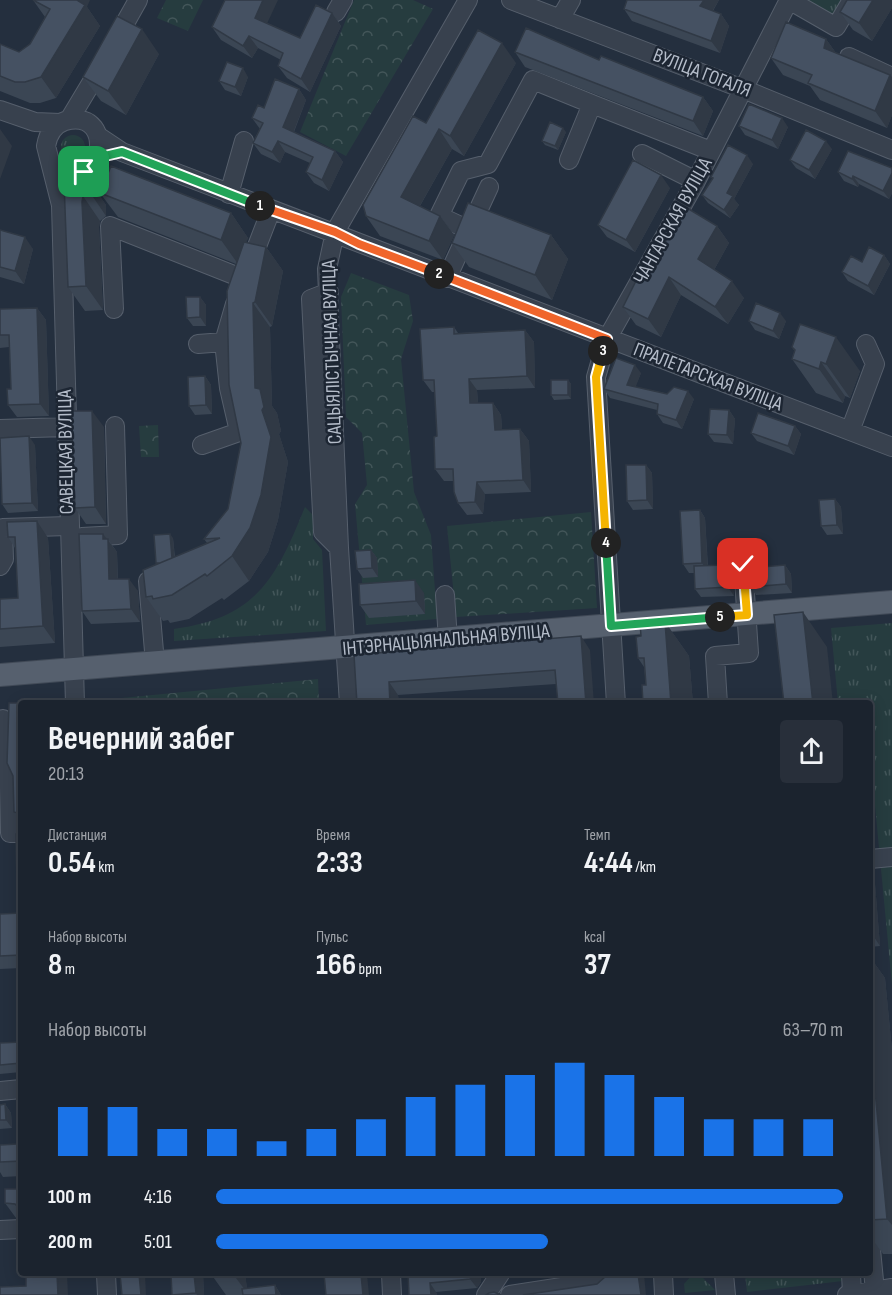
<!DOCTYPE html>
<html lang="ru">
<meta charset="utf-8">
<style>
:root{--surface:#1b232e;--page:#282f3a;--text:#f1f3f6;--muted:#a0a4aa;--line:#39404a;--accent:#1a73e8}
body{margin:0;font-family:"Sofia Sans Condensed",sans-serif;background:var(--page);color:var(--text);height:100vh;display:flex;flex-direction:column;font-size:22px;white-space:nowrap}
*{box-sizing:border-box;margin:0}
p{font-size:20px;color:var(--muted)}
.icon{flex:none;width:33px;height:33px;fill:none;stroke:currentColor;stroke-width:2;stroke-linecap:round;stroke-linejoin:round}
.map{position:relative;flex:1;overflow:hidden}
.drawer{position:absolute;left:18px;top:700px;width:855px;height:576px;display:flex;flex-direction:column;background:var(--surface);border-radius:6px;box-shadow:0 3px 15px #0003,0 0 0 2px var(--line)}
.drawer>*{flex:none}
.pin{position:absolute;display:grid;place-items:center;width:51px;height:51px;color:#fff;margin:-26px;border-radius:12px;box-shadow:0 3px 9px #0006}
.km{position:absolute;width:30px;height:30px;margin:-15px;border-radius:50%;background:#222;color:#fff;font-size:16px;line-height:30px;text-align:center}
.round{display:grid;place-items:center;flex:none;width:63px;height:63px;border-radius:6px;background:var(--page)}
.summary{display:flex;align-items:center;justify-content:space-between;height:102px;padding:0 30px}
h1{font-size:33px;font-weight:700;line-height:45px}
.metrics{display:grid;grid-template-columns:repeat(3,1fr);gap:9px;height:102px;padding:6px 30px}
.metrics div{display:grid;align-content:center}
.metrics b{font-size:30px;font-weight:700}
.metrics small{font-size:16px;font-weight:400}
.metrics p{font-size:16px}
.chart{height:168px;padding:12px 30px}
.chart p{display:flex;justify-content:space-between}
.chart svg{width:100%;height:108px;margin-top:6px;stroke:var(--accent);stroke-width:6}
ul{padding:0 30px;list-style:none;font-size:20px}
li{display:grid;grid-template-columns:96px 72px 1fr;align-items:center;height:45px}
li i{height:15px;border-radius:8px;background:var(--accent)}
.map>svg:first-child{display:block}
.grass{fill:url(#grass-tufts)}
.forest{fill:url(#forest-crowns)}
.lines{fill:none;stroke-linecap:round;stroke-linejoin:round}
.minor-casing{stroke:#565f6c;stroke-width:20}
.major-casing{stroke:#414a57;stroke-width:24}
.minor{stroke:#38414e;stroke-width:18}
.major{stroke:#56606e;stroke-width:22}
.wall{fill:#3b4654}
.shaded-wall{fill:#303945}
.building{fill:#455162;stroke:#303945;stroke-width:1.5}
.split-1-casing{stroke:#fff;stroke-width:12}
.split-2-casing{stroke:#fff;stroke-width:12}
.split-3-casing{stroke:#fff;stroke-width:12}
.split-4-casing{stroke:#fff;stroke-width:12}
.split-5-casing{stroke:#fff;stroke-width:12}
.split-6-casing{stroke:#fff;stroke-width:12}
.split-1{stroke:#22a559;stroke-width:8}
.split-2{stroke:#f0652b;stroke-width:8}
.split-3{stroke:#f0652b;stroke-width:8}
.split-4{stroke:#f5b400;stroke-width:8}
.split-5{stroke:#22a559;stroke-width:8}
.split-6{stroke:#f5b400;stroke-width:8}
.labels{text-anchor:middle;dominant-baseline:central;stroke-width:5;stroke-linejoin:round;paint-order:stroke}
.street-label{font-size:20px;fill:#b4bcc9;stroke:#1d2633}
</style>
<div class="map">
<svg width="892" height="1295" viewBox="0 0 892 1295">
<defs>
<pattern id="grass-tufts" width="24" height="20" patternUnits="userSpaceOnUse" patternTransform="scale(1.5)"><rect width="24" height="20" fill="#263c3f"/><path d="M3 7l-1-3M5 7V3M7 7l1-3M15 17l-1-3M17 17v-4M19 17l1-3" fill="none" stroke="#435659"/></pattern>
<pattern id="forest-crowns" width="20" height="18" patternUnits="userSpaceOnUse" patternTransform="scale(1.5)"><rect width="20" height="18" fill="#263c3f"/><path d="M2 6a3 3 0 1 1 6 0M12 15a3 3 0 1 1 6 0" fill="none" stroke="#435659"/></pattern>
</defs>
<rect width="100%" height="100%" fill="#242f3e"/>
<path class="grass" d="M802,0H845L834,20Z
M61 147a12 12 0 1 1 24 0a12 12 0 1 1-24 0Z
M305,507L313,515V539L322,550L326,631L174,641V629C257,618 276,578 305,507Z
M892,623V985L870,753V704L838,703L831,628Z
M693,1274H699L715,1290L685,1293L684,1284Z
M745,1274H843V1281L747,1292Z"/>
<path class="forest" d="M166,0H203L188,31L157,18Z
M354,0H413L433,9L346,156L300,132Z
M351,273L409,295L413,321L401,359L414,492L431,535L437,619L366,625L355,504L367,485L362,433L346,417L341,297Z
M158,425L159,457H141L139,426Z
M591,512L597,608L456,617L447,526Z
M318,679L319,703H101V700Z"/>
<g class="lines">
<g class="minor-casing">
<path id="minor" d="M511,0L743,89L892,150
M336,12L343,0
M560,19L571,0
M115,41L138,0
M849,57L892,77
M592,104L711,151
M0,110L35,122L60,123
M69,120L102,65
M98,136L122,152L892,447
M642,154L696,181
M51,164C100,210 122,106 65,121C53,125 48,134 46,146L61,205L75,704
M229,194L244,141
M470,228L489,187
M249,267L271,210
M447,278L469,230L439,216L461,171L488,164L533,80L592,104L569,160
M329,292L311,299L323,532L339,548
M235,304L224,342L229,388L238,427
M114,309L110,226L244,279
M198,344L224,342
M0,429L66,427
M850,431L875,364L866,344
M202,445L239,432
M82,537L118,535L115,426
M0,566L4,559L3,528L68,526
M148,581L155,663
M445,595L448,640
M349,704L339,548L327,269L335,232L468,0
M616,704L596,377L607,339L696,181L789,0L836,27L852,0
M718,704L715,656L749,653L743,564
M3,719V776L9,786L10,833H21
M870,859L892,857
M0,1091L21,1089
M0,1230L21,1229
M870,1239L875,1291
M106,1274L107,1295
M391,1274L392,1295
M663,1274L664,1295
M724,1274L726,1295
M851,1274L852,1294
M486,1295L500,1274
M510,1295L601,1281L603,1274
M847,1295L892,1288"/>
</g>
<g class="major-casing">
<path id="major" d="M0,675L892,602"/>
</g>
<use href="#minor" class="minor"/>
<use href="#major" class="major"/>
</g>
<path class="wall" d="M33,0L87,7L100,26L56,98L40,103H30L0,91V44L19,52L30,44L45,17Z
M684,0H719L713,11L721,14L729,26L720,53L632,21L624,9Z
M892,0V8L872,41L853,30L840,12Z
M332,13L341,26L310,92L287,78L278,66L281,60L258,48L252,58L221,40L212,27L267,23L300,38Z
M826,39L836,53L890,75L892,77V115L887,128L820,100L810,86L783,75L771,58Z
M515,52L599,60L703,97L713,111L703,136L525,67Z
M159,54L126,115L101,101L83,77Z
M516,63L464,156L452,149L420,206L440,216L454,235L443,260L380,236L366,216L426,123Z
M248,77L241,96L225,90L219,81Z
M299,89L306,100L294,132L335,151L343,162L329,191L314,183L306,172L310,163L285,152L280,163L261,154L253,143L260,129L252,118L264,108Z
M739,126L788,127L778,149L745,135Z
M566,132L558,150L545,145L542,141Z
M832,149L815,179L796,168L790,160Z
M753,164L734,199L739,205L730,218L708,203L702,195L713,179L711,177Z
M892,168V193L889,199L859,184L858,187L844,181L838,172Z
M89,181L106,205V216L100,221L99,227L103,310L85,311L68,287L64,182Z
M670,188L635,252L607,237L598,225Z
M100,193L231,213L248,238L246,242L266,247L283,271L272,326L270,327L272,406L277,413L281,431L279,434L288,462L278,520L268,552L249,581L224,600L222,598L189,619L170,623L168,620L163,621L146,597L157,564L156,563L173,538L175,557L207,543L204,539L228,509L241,443L236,264L118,217Z
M717,226L729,243L714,270L744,298L728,324L681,295L661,337L636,325L623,307L643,277Z
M0,230L33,249L24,284L0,277Z
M551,235L568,259L552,300L469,267L452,243Z
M884,255L890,264L874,295L848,281L842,272L862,262Z
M200,297L206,305V326H193L187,318Z
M37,308L46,320L49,416L17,417L8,405L11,389L9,347L0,348V309Z
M749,321H786L779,339L755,330Z
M454,327L458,333L525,330L534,342L535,388L477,390L478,403H493L501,415L502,429H520L529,441L531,492L485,494L483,514L467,515L458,503L453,481H444L435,469L437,436L435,392H432L423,380Z
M792,347L860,371L850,398L845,396L843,403L816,393L792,359L795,352Z
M641,373L635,387L694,399L682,429L663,423L657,414V410L610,398L604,389Z
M205,376L211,385L212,414L195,415L189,406Z
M568,380L571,384V399L554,400L551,395Z
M729,410L735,419L733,444L714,442L708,434Z
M795,426L801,434L794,455L757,441L751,433Z
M104,427L106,524H86L75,508Z
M35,445L38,511L8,513L2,504Z
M646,465L652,473L653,509L633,510L627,501Z
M835,499L841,507L843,534L827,535L821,526Z
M700,510L705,518L708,566L726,565L732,574L734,596L701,597L695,589L694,573H689L683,564Z
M7,522L48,538L55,643L0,647V599L18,598L15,548L8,537Z
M107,539H108L117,552L118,579L138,591L140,622L91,624L82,611Z
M371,550L377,558L378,577L363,578L357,569Z
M785,565L791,574L792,593L756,595L750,587Z
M424,593L425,614L369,618L360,605Z
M665,622L689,656L693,704H643L646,685L644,667L638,658L641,636Z
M590,650L556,684L398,695L399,704H357L354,655Z
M21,704V822L14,812L13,776Z
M870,876L875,884L880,946L870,947Z
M21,913V968L0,969V914Z
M870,957L885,978L892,1050V1254H883L870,1236Z
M21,1042V1072L0,1074V1043Z
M5,1104L11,1113L12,1128L0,1129V1105Z
M21,1138V1176L3,1177L0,1172V1145L17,1144Z
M21,1183V1218H16L5,1203L18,1189Z
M171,1274H203L204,1295H172Z
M211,1274H245L247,1289L275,1285L281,1295H226Z
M408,1274H480L481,1282L477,1288L436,1292L437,1295H409Z"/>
<path class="shaded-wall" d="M71,0H90L87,7L100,26L56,98L41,77Z
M263,0H278L264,30L255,18Z
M704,0H719L708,18L700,6Z
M873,0H892V8L872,41L859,23Z
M332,13L341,26L310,92L301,79Z
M721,14L729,26L720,53L711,41Z
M142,29L159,54L126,115L108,91Z
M249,36L258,48L252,58L243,46Z
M826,39L838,56L824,48Z
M502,43L516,63L464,156L450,136Z
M243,68L248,77L241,96L235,87Z
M890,75L892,77V115L887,128L875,111Z
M299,89L306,100L291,138L283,127Z
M703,97L713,111L703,136L693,121Z
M782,118L788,127L778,149L772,140Z
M563,128L566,132L558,150L555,146Z
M0,129L12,146L0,179Z
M439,129L452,149L414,216L401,197Z
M278,141L285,152L280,163L272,152Z
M826,141L832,149L815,179L809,170Z
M335,151L343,162L329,191L322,180Z
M747,155L753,164L734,199L739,205L730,218L724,210L727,193Z
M892,173V193L889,199L883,191Z
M661,175L670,188L635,252L626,240Z
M853,176L859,184L858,187L852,179Z
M89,181L106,205V216L89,191Z
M83,196L100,221L99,227L103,310L86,286L82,202Z
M231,213L248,238L238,264L221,240Z
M440,216L454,235L443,260L429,241Z
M717,226L729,243L710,277L698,259Z
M551,235L568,259L552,300L535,275Z
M25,237L33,249L24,284L15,271Z
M266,247L283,271L272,326L255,302Z
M884,255L890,264L874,295L868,286Z
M669,277L681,295L661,337L648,319Z
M732,281L744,298L728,324L715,307Z
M200,297L206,305V326L200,317Z
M253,303L270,327L272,406L277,413L281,431L279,434L288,462L278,520L268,552L249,581L232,556L255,388Z
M37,308L46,320L49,416L40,404Z
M780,313L786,321L779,339L773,331Z
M525,330L534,342L535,388L527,376Z
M836,337L860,371L850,398L826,364Z
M821,362L845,396L843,403L819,369Z
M635,365L641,373L633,394L627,385Z
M205,376L211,385L212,414L206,405Z
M469,379L477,390L479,415L470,403Z
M568,380L571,384V399L568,395Z
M688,391L694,399L682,429L676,420Z
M493,403L501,415L503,442L495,430Z
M729,410L735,419L733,444L727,435Z
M92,411L104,427L106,524L95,507Z
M795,426L801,434L794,455L788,446Z
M520,429L529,441L531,492L523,480Z
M29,436L35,445L38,511L32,503Z
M646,465L652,473L653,509L647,500Z
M477,482L485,494L483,514L475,502Z
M835,499L841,507L843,534L837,525Z
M700,510L705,518L708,572L702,563Z
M37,521L48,538L55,643L43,626Z
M103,534L117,552L118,592L109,579Z
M170,534L173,538L175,563L172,566Z
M371,550L377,558L378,577L372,568Z
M726,565L732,574L734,596L728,587Z
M785,565L791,574L792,593L786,584Z
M129,579L138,591L140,622L131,609Z
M415,580L424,593L425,614L416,601Z
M803,612L827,647L833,704H813Z
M665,622L689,656L693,704H671Z
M581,636L590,650L594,704H586Z
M389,682L398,695L399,704H390Z
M870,876L875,884L880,946L870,931Z
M870,957L885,978L892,1050V1225L887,1219L870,1037Z
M5,1104L11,1113L12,1128L6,1120Z
M57,1274H67L68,1295H58Z
M139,1274H145L146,1295H141Z
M194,1274H203L204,1295H197L196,1293Z
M233,1274H245L248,1294Z
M361,1274H367L369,1295H363Z
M474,1274H480L481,1282L477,1288L470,1279Z
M638,1274H644L646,1295H641Z
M430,1283L436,1292L437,1295H431Z
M275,1285L281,1295H276Z"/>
<path class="building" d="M33,0H77L85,5L41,77L25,82H15L0,76V44L19,52L30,44L50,9Z
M225,0H263L255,18L300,38L316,5L332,13L301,79L278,66L283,53L249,36L243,46L212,27Z
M627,0H704L700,6L721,14L711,41L624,9Z
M847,0H873L859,23L840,12Z
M117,16L142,29L108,91L83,77Z
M786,22L826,39L824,48L890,75L875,111L808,83L812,75L771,58Z
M526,28L599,60L601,56L703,97L693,121L515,52Z
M478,30L502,43L450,136L439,129L401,197L440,216L429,241L366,216L363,205L413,116L426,123Z
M227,62L243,68L235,87L219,81Z
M275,79L299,89L283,127L335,151L322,180L306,172L313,157L278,141L272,152L253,143L263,123L252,118L258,105L264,108Z
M749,104L782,118L772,140L739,126Z
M550,122L563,128L555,146L542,141Z
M806,130L826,141L809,170L790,160Z
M728,145L747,155L727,193L733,196L724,210L702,195L713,178L711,177Z
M848,151L892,168V173L883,191L853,176L852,179L838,172Z
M633,160L661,175L626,240L598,225Z
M111,166L231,213L221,240L100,193Z
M89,181V191L83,196L82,202L86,286L68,287L64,182Z
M468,203L551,235L535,275L452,243Z
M687,208L717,226L698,259L732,281L715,307L669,277L648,319L623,307L639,275L643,277Z
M0,230L25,237L15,271L0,267Z
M244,242L266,247L255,302L253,303L255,388L260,389L264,407L262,410L271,437L261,495L250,528L232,556L207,576L205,574L172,595L153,599L152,596L146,597L143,570L220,538L204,539L228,509L241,443L229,385L227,291Z
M869,247L884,255L868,286L842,272L851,256L862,262Z
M186,297H200V317L187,318Z
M756,303L780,313L773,331L749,321Z
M37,308L40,404L8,405L7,389H11L9,335H0V309Z
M800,324L836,337L826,364L821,362L819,369L792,359L795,350L792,347Z
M454,327V334L525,330L527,376L469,379L470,403H493L495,430L520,429L523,480L477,482L475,502L458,503L454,492L453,469H435L434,437L437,436L434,380H423L420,329Z
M616,358L635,365L627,385L667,394L674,387L688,391L676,420L657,414L658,404L604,389Z
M205,376L206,405L189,406L188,377Z
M551,380H568V395H551Z
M710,409L729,410L727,435L708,434Z
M71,411H92L95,507L75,508Z
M758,413L795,426L788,446L751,433Z
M29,436L32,503L2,504L0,438Z
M626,465H646L647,500L627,501Z
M835,499L837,525L821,526L819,500Z
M700,510L702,563L683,564L680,511Z
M37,521L43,626L0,629V599L18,598L15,537H8L7,522Z
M79,534H103V539H108L109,579H129L131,609L82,611Z
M170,534L172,558L160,563H156L154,535Z
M371,550L372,568L357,569L355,551Z
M726,565L728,587L695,589L694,566Z
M785,565L786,584L750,587L749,568Z
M415,580L416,601L360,605L359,584Z
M803,612L813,704H784L774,615Z
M665,622L671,704H643L642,685H646L644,658H638L636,637L641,636L640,623Z
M581,636L586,704H558L555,670L389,682L390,704H357L354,655Z
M9,703H40L21,704V815L20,814L14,812L13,776L7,763Z
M21,831V886H17L16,834Z
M21,913V955L0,956V914Z
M870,1037L887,1219L870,1220Z
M21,1042V1063L0,1065V1043Z
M5,1104L6,1120H0V1105Z
M17,1138H21V1161L0,1162V1145L17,1144Z
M21,1183V1210L15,1204L5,1203V1189H18V1184Z
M26,1274H57L58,1295H0V1287L26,1286Z
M120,1274H139L141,1295H122Z
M171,1274H194L196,1293L172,1295Z
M324,1274H361L363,1295H326Z
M408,1274H474L470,1279L430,1283L431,1295H409Z
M614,1274H638L641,1295H523L597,1284L605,1277L614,1276Z
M275,1285L276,1295H243L242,1289Z
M494,1292L501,1295H486L489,1293Z"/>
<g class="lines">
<g class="split-1-casing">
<path id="split-1" d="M84,172L105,156L122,152L260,206"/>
</g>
<g class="split-2-casing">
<path id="split-2" d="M260,206L335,232L359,244L439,274"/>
</g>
<g class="split-3-casing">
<path id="split-3" d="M439,274L607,339L603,351"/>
</g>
<g class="split-4-casing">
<path id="split-4" d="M603,351L596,377L606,543"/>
</g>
<g class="split-5-casing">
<path id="split-5" d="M606,543L611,626L720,617"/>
</g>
<g class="split-6-casing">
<path id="split-6" d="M720,617L747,615L743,564"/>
</g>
<use href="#split-1" class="split-1"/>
<use href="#split-2" class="split-2"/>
<use href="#split-3" class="split-3"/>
<use href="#split-4" class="split-4"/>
<use href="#split-5" class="split-5"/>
<use href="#split-6" class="split-6"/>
</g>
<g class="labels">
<g class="street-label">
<text transform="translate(702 73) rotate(21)">ВУЛІЦА ГОГАЛЯ</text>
<text transform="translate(673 221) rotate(-61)">ЧАНГАРСКАЯ ВУЛІЦА</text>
<text transform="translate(332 352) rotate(-92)">САЦЫЯЛІСТЫЧНАЯ ВУЛІЦА</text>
<text transform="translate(708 377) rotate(21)">ПРАЛЕТАРСКАЯ ВУЛІЦА</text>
<text transform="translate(66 452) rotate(-91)">САВЕЦКАЯ ВУЛІЦА</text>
<text transform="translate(446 640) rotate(-5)">ІНТЭРНАЦЫЯНАЛЬНАЯ ВУЛІЦА</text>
</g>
</g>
</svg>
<div class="pin" style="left:84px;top:172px;background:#1e9e55"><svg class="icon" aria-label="arrive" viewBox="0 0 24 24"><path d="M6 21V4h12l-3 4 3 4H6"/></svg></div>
<div class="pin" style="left:743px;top:564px;background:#d93025"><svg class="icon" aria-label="check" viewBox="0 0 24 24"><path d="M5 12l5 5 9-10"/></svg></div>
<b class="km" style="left:260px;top:206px">1</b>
<b class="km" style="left:439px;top:274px">2</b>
<b class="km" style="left:603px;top:351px">3</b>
<b class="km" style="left:606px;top:543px">4</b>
<b class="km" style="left:720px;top:617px">5</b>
<section class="drawer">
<div class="summary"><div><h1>Вечерний забег</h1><p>20:13</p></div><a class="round"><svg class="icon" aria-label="share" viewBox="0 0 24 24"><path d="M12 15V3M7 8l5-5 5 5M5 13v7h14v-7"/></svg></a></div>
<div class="metrics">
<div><p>Дистанция</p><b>0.54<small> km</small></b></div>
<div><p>Время</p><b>2:33</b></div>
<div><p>Темп</p><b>4:44<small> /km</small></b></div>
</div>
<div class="metrics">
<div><p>Набор высоты</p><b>8<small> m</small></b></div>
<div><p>Пульс</p><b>166<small> bpm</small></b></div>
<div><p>kcal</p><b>37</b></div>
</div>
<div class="chart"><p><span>Набор высоты</span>63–70 m</p>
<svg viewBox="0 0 160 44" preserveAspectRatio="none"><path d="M5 44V24M15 44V24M25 44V33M35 44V33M45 44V38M55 44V33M65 44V29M75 44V20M85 44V15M95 44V11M105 44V6M115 44V11M125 44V20M135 44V29M145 44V29M155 44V29"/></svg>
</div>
<ul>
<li><b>100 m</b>4:16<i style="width:100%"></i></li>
<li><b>200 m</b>5:01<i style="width:53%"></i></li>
</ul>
</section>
</div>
